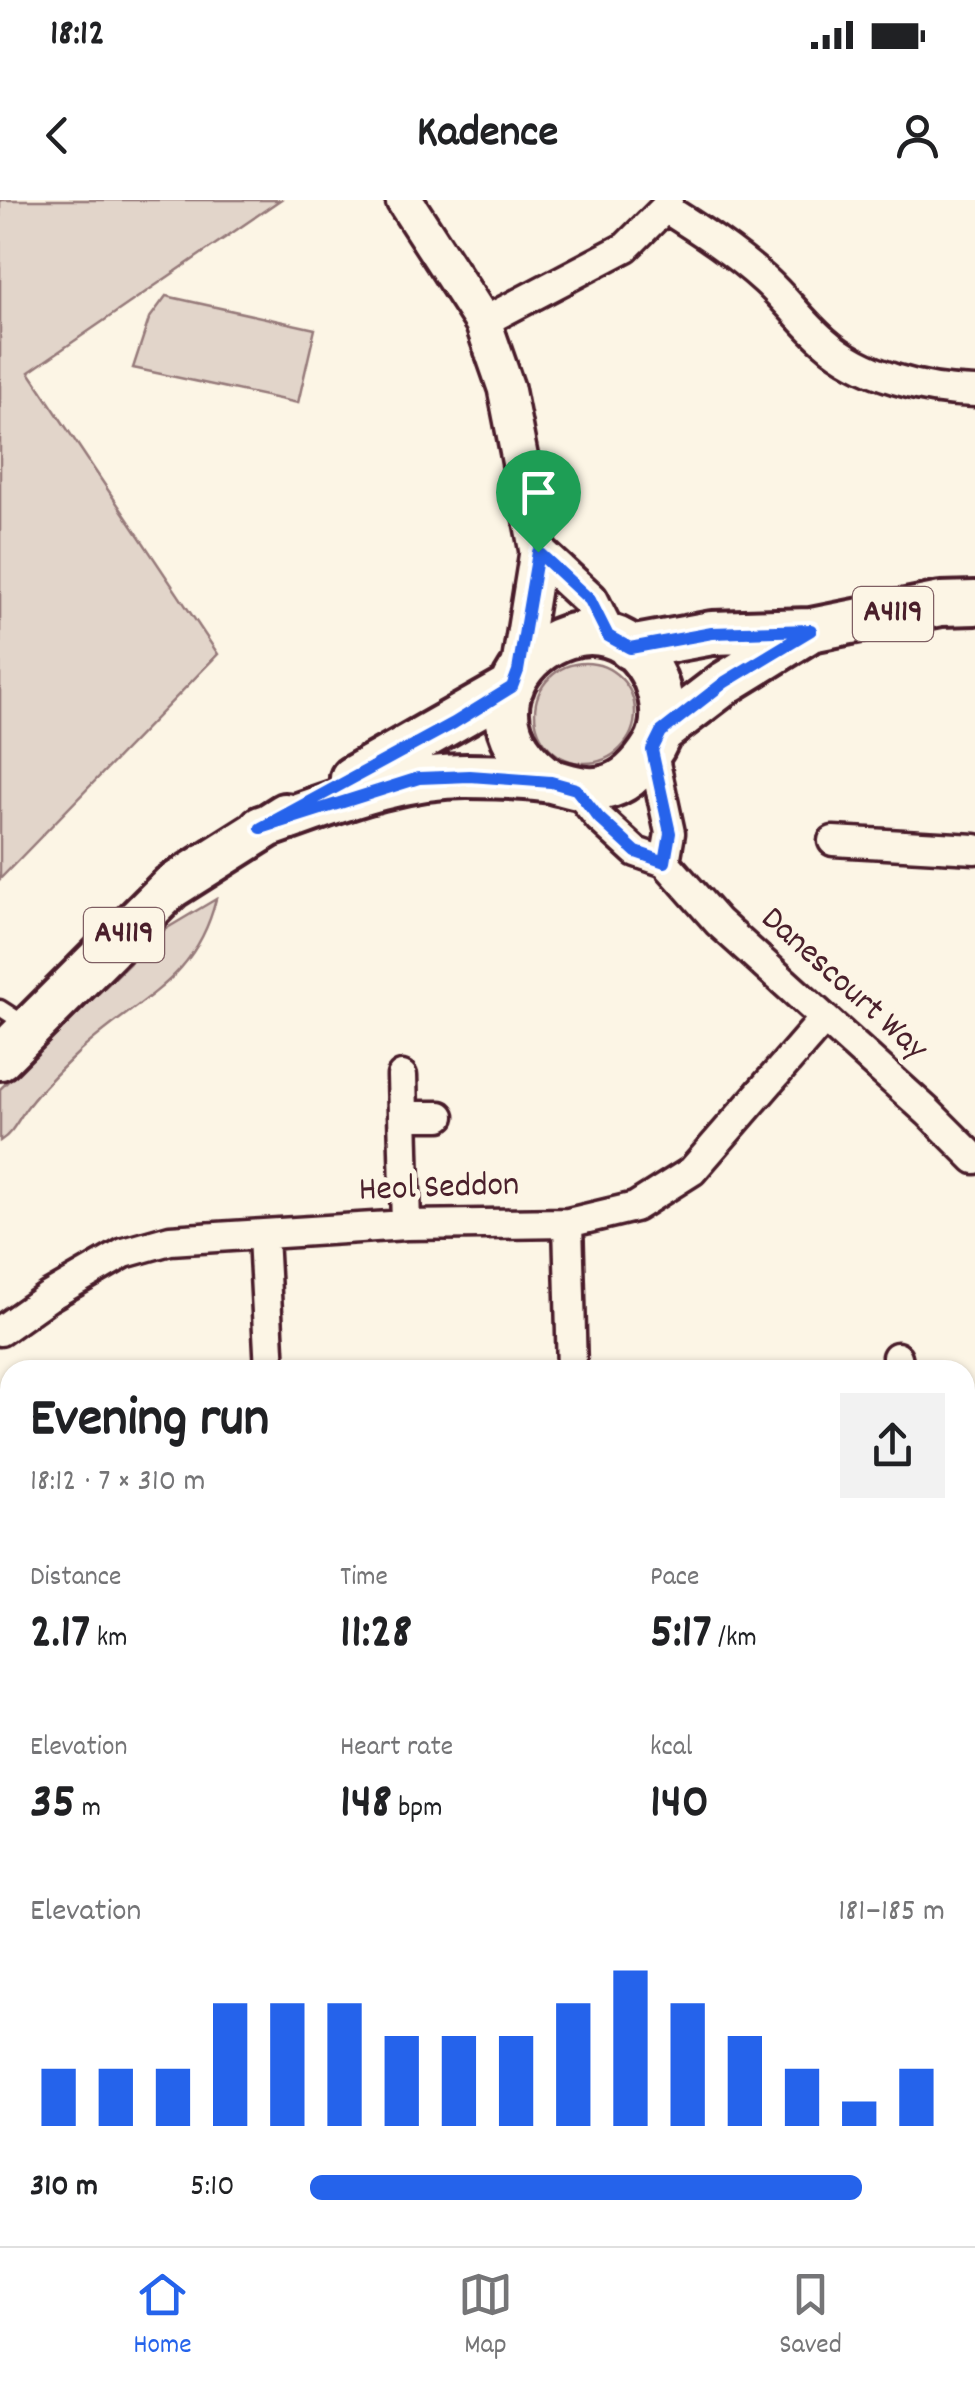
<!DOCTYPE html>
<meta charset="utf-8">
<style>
:root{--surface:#fff;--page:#f2f2f2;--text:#202124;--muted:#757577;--line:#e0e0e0;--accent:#2563eb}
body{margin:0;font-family:Dekko,sans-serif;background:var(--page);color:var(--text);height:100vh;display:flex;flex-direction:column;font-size:38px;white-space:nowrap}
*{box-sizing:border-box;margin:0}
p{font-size:32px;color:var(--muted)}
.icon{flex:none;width:55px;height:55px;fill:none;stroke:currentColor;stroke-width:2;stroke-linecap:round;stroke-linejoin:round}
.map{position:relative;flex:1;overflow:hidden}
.drawer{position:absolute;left:0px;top:1160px;width:975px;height:888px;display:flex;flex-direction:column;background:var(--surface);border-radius:30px 30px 0 0;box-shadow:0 2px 8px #0004}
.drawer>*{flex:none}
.pin{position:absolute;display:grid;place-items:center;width:85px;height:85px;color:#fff;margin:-102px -42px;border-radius:50% 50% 50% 0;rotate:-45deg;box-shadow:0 0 10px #0007}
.pin .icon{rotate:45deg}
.round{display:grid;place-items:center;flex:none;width:105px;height:105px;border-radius:0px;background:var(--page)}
.head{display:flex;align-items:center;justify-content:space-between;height:170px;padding:0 30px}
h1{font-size:55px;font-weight:700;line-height:75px}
.stats{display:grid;grid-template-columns:repeat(3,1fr);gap:15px;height:170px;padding:10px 30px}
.stats div{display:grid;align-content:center}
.stats b{font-size:50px;font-weight:700}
.stats small{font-size:28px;font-weight:400}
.stats p{font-size:28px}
.chart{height:280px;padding:20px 30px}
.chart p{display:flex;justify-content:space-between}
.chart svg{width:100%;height:180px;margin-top:10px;stroke:var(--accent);stroke-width:6}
ul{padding:0 30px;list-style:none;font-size:32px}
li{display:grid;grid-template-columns:160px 120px 1fr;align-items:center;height:75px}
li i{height:25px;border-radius:12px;background:var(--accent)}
.status{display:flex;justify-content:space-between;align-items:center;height:70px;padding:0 50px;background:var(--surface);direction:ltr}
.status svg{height:28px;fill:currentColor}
header{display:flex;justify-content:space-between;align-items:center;height:130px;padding:0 30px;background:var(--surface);font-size:45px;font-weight:700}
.dock{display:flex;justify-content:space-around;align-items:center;height:140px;border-top:2px solid var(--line);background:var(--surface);font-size:28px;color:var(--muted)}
.dock a{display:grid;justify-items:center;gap:5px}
.dock .on{color:var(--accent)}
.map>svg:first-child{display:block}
.built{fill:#eee5d7}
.green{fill:#e2d5ca;stroke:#967a7a;stroke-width:2.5}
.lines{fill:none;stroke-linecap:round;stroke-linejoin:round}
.service-casing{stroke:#4a1f2b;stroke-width:21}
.minor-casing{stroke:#4a1f2b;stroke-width:35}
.tertiary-casing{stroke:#4a1f2b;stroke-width:42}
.primary-casing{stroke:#4a1f2b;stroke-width:50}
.service{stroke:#fcf5e5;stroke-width:14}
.minor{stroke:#fcf5e5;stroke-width:28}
.tertiary{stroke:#fcf5e5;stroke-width:35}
.primary{stroke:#fcf5e5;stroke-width:42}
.route-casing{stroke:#fff;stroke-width:20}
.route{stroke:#2563eb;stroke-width:12}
.labels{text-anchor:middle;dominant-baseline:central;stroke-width:10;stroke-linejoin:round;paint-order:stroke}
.shield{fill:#fcf5e5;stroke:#7f5f63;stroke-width:2.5}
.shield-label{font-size:32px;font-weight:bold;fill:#4a1f2b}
.street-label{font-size:35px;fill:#4a1f2b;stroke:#fcf5e5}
</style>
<div class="status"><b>18:12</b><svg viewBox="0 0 49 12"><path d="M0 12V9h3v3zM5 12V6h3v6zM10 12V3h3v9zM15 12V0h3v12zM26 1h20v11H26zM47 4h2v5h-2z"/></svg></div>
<header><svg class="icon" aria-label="back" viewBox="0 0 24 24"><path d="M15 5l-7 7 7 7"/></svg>Kadence<svg class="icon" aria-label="person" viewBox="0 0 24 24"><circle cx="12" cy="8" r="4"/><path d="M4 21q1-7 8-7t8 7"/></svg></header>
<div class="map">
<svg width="975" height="2046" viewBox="0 0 975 2046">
<rect width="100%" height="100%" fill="#fcf5e5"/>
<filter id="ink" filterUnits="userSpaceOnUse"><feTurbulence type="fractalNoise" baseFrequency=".01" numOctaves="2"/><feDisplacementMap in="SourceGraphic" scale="20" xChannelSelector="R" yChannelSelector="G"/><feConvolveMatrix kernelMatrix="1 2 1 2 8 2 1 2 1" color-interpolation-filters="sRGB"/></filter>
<g filter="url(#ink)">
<path class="built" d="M0,2014H10V2038H389L387,2046H0Z"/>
<path class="green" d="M0,0H280L29,172L218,454L0,679Z
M166,96L315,129L298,203L133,168L149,119Z
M535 513a50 50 0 1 1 100 0a50 50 0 1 1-100 0Z
M216,699C195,785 133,800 76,855C60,870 42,888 28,906C18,919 14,932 0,941V889L164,730Z
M965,1444L975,1445V1864L965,1862Z
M10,1745V2028L0,2032V1749Z
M965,1947L975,1949V2046H812L814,2038H965Z
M200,2038H761L759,2046H248Z"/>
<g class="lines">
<g class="service-casing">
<path id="service" d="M0,808L25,824
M409,2046L411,2038"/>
</g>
<g class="minor-casing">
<path id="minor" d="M665,8C700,30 734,52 765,80C786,99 803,123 824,141C863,176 924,191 975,192
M483,122L626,47L665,8L668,0
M652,549L670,633L665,662
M576,589L599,618L636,652L665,662L718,722L928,912L975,959
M833,641L975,649
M402,876L406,1025
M403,916H440
M568,1023L572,1170
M263,1036L270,1170
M0,1131L48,1097L124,1053L170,1040L406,1025L568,1023L635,1007L692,971L824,819
M897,1157L900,1170
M965,1277L975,1284
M0,1445L10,1467
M965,1947L975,1949"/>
</g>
<g class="tertiary-casing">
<path id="tertiary" d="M404,0L483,122L506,188L538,352L519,471
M538,352L590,400L608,436"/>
</g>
<g class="primary-casing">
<path id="primary" d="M630,448L712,433L811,430L941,404L975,403
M661,532L725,483L806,433
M352,578L512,487
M261,628C329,605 395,576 467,576C494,576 524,577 551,581C569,585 584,592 603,588C626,584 643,564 654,546C666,526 663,501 655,480C604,362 425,493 551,581
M0,858L171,687L285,615"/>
</g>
<use href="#service" class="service"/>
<use href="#minor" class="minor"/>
<use href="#tertiary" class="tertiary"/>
<use href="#primary" class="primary"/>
</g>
</g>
<g class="lines" filter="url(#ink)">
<g class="route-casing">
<path id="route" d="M538,352L590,400L608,436L630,448L712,433L811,430L725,482L661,532L652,550L670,633L665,662L636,652L599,618L576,589L551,582L470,576L419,578L261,628L454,523L512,487L518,471Z"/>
</g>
<use href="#route" class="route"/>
</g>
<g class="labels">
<g class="shield">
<rect x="853" y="387" width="80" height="54" rx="8"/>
<rect x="84" y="708" width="80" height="54" rx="8"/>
</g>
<g class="shield-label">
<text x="893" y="414">A4119</text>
<text x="124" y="735">A4119</text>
</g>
<g class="street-label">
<text transform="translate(843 785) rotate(42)">Danescourt Way</text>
<text transform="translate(439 989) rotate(-2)">Heol Seddon</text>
</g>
</g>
</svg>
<div class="pin" style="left:538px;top:352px;background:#1e9e55"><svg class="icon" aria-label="arrive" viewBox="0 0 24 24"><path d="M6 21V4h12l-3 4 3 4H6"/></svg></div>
<section class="drawer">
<div class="head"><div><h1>Evening run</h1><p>18:12 · 7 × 310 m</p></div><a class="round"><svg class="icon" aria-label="share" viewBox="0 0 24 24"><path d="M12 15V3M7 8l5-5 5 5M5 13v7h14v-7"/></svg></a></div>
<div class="stats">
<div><p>Distance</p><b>2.17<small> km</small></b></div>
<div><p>Time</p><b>11:28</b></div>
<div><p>Pace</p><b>5:17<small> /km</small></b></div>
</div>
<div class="stats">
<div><p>Elevation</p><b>35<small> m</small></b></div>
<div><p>Heart rate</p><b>148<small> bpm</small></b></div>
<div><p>kcal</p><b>140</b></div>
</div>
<div class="chart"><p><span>Elevation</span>181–185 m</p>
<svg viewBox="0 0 160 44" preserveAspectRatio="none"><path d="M5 44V30M15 44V30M25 44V30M35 44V14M45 44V14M55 44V14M65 44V22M75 44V22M85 44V22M95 44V14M105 44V6M115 44V14M125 44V22M135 44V30M145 44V38M155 44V30"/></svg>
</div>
<ul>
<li><b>310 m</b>5:10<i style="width:87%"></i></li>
</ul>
</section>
</div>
<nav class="dock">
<a class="on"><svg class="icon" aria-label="home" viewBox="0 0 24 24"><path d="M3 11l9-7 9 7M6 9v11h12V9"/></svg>Home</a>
<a><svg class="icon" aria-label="map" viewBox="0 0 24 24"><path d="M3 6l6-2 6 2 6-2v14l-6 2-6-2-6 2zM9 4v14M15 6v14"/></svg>Map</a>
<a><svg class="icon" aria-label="saved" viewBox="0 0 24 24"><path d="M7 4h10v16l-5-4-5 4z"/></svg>Saved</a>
</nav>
